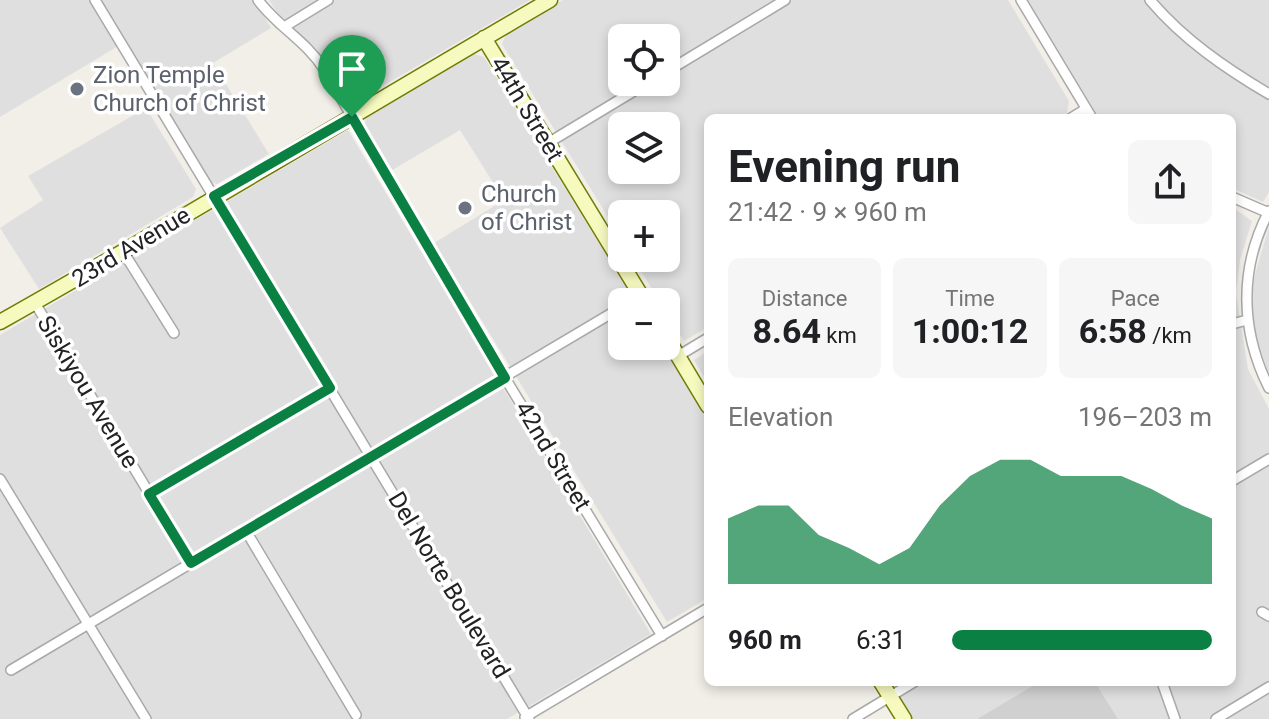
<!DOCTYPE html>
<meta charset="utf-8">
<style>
:root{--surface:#fff;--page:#f6f6f6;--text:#202124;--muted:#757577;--accent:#0b8043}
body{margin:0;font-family:Roboto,sans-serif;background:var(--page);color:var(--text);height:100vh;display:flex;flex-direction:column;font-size:30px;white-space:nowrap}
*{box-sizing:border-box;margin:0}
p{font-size:26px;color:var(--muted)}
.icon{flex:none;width:44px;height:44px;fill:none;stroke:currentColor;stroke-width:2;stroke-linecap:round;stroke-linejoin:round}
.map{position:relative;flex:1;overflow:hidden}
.panel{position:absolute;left:704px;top:114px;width:532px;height:572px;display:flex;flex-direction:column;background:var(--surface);border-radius:12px;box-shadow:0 4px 12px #0003}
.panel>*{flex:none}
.fabs{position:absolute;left:608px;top:24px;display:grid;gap:16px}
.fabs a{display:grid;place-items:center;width:72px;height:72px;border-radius:12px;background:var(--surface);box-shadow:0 4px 12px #0003;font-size:40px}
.pin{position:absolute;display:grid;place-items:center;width:68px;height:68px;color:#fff;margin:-82px -34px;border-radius:50% 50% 50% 0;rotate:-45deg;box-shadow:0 0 8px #0007}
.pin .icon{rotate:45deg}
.round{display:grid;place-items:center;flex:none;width:84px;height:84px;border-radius:12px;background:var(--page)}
.summary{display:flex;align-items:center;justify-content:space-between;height:136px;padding:0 24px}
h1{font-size:44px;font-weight:700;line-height:60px}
.figures{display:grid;grid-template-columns:repeat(3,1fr);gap:12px;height:136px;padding:8px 24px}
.figures div{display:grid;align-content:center;border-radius:12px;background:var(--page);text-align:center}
.figures b{font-size:34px;font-weight:700}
.figures small{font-size:22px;font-weight:400}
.figures p{font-size:22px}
.chart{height:224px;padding:16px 24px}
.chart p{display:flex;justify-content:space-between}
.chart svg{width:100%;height:144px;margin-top:8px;fill:var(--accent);opacity:.7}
ul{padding:0 24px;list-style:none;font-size:26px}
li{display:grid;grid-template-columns:128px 96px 1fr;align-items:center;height:60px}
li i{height:20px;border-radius:10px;background:var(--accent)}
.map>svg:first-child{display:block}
.residential{fill:#e0dfdf;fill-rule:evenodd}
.religious{fill:#d0d0d0}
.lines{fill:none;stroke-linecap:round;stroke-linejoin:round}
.street-casing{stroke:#a9a9a9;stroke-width:12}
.secondary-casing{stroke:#707d05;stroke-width:17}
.street{stroke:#fff;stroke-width:9}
.secondary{stroke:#f7fabf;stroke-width:14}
.route-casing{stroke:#fff;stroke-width:16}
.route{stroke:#0b8043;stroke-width:10}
.worship-dot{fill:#6b7280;stroke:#fff;stroke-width:3}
.labels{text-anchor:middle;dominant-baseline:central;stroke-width:7;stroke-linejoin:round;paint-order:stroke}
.worship-label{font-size:24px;fill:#5b616d;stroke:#fff;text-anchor:start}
.street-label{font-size:24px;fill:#222;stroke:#fff}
</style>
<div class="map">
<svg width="1269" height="719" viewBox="0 0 1269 719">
<rect width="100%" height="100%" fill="#f2efe9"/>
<path class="residential" d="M0,0H254L271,28L213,63L269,154L217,184L207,181L125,42L0,117Z
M269,0H530L352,104L321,55L277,12Z
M563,0H1008L1069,101L1067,113L1058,118H708V327L684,341L666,312V302H660L633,258H666V214H622V240L502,44L506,35ZM622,38H666V82H622ZM622,126H666V170H622Z
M1028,0H1269V192L1263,202L1232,188V118H1099Z
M474,54L484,57L635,302H622V346H662L708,420V598L667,622L434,243L504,200L460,130L389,172L364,128L366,118Z
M146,108L196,189L193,197L39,289L0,228L43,200L28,176Z
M348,130L651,634L507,719H0V335Z
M1232,207L1252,221L1240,260L1236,293L1248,369L1269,409V719H1118L1095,682H1232Z
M1269,227V373L1253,331V281Z
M708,351V384L694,360Z
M890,682H1039L977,719H912Z"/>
<path class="religious" d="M1039,682H1095L1118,719H977Z"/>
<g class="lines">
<g class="street-casing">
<path id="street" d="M95,0L529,719
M258,0C277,26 306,41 324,69L505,378L662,636
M1021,0L1092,118
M1150,0C1183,39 1225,68 1269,94
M284,27L328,0
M666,72L785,0
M1071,118L1084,110
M548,143L649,82
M1232,197L1269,213
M1269,211C1239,268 1240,330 1269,388
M124,253L174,333
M35,303L191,563
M1232,324L1247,320
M678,356L708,338
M0,479L146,719
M1232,481L1269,459
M149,494L330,388
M246,531L356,715
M1262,612L1269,616
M11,670L622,307
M1162,682L1175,719
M525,717L708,608
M853,719L914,682
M1216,719L1269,687"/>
</g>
<g class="secondary-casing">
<path id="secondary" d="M484,38L645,302
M0,322C185,218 366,107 550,0
M666,336L708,406
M881,682L904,719"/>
</g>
<use href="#street" class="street"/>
<use href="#secondary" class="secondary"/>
</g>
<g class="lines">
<g class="route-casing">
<path id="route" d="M352,117L505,378L191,563L149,494L330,388L214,196Z"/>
</g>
<use href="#route" class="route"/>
</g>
<g class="worship-dot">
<circle cx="77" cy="89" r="8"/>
<circle cx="465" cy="208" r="8"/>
</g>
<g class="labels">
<g class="worship-label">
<text x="93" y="75">Zion Temple<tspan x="93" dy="28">Church of Christ</tspan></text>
<text x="481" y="194">Church<tspan x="481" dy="28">of Christ</tspan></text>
</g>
<g class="street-label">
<text transform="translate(527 109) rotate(59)">44th Street</text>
<text transform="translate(131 247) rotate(-31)">23rd Avenue</text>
<text transform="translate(88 392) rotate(59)">Siskiyou Avenue</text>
<text transform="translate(553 456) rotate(59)">42nd Street</text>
<text transform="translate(449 585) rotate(59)">Del Norte Boulevard</text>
</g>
</g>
</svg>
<div class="fabs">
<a><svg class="icon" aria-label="locate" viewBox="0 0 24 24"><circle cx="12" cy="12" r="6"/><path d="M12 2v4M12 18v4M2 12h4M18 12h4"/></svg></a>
<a><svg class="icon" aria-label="layers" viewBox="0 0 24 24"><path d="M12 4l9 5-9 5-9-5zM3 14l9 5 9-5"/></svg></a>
<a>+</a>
<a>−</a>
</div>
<div class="pin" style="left:352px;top:117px;background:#1e9e55"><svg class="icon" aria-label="arrive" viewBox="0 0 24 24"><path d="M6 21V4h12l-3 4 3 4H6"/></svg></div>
<section class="panel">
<div class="summary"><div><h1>Evening run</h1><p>21:42 · 9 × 960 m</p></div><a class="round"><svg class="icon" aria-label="share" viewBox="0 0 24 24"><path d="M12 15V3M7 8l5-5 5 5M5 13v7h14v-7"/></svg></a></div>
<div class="figures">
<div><p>Distance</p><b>8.64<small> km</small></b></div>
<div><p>Time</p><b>1:00:12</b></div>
<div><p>Pace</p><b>6:58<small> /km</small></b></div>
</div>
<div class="chart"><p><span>Elevation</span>196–203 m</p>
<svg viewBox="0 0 160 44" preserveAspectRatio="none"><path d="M0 44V24L10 20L20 20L30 29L40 33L50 38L60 33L70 20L80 11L90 6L100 6L110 11L120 11L130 11L140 15L150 20L160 24V44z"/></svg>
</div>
<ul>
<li><b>960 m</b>6:31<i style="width:100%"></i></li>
</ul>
</section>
</div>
